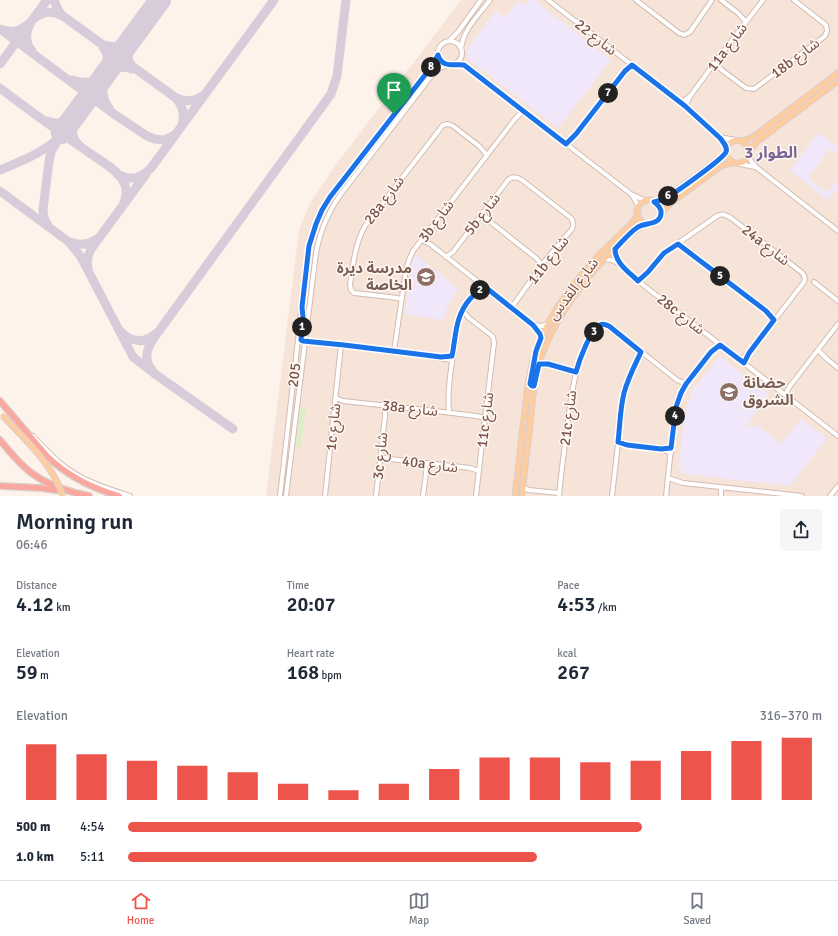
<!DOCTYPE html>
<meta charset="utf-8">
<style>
:root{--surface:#fff;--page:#f6f6f7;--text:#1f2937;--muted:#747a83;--line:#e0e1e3;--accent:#ed544b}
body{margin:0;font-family:Signika,"Noto Sans Arabic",sans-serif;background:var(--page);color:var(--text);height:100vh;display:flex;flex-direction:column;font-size:15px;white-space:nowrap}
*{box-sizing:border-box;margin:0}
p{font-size:13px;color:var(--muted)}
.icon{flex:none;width:22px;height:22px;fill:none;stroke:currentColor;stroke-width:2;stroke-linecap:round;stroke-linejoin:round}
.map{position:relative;height:496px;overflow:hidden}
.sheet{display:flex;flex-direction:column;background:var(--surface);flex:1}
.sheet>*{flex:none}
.pin{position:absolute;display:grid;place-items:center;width:34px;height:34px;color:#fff;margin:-41px -17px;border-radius:50% 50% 50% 0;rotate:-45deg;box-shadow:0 0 4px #0007}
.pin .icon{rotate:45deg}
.km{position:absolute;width:20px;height:20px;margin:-10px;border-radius:50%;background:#222;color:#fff;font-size:11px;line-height:20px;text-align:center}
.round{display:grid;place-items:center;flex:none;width:42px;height:42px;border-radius:4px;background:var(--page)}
.overview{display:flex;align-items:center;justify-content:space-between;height:68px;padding:0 16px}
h1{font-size:22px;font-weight:600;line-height:30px}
.metrics{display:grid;grid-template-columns:repeat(3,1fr);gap:6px;height:68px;padding:4px 16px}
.metrics div{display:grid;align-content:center}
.metrics b{font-size:20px;font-weight:600}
.metrics small{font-size:11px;font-weight:400}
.metrics p{font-size:11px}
.chart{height:112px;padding:8px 16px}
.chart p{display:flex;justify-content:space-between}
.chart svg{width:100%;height:72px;margin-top:4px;stroke:var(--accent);stroke-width:6}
ul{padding:0 16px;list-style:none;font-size:13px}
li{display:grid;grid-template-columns:64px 48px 1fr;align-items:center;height:30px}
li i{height:10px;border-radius:5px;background:var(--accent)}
.tabs{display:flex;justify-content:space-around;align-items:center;height:56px;border-top:1px solid var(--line);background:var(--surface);font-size:11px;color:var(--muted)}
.tabs a{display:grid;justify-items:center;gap:2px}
.tabs .on{color:var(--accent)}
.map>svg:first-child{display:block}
.residential{fill:#f6e4d8}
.education{fill:#f0e7fb}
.green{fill:#ddedc7}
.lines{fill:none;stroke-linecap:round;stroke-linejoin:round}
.taxiway{stroke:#d9ccda;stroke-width:9}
.runway{stroke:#d9ccda;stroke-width:22}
.minor-casing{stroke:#d4bbb1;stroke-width:6}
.major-casing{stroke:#dacfcd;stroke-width:7}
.highway-casing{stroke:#dacfcd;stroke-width:8}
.minor{stroke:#fff;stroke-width:4}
.major{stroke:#fecca1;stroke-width:5}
.highway{stroke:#faa89f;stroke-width:5.5}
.major-bridge-casing{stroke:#dacfcd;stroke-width:7;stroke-linecap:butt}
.major-bridge{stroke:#fecca1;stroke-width:5}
.route-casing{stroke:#fff;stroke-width:8}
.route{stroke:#1a73e8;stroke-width:5}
.labels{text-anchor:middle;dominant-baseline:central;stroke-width:3;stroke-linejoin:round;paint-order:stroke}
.street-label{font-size:15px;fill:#7b544b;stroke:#fff8f2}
.education-label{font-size:15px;font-weight:bold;fill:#785e54;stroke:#fff8f2;text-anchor:end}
.neighbourhood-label{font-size:16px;font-weight:bold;fill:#7d6497;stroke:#fff8f2}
</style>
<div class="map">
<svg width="838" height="496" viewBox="0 0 838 496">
<rect width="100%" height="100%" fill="#fef3eb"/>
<path class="residential" d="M461,0H838V496H266L299,230L309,205L335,166Z"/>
<path class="education" d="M529,0H534L611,60L558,128L468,59V49L496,10L505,18L518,1L524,5Z
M818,133L838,148V154L832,150H829L809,176V180L825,191H829L838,179V189L836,192H834L828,200L790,170Z
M416,255L459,289L451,300L446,310L443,320L405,314L411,264Z
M719,356L769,394L747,426L760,427L781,444L801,419L827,438L790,486L684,474L679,467L684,418L689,399L693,390Z"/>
<path class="green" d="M306,407L301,447L295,446L299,409Z"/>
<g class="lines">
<path class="taxiway" d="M54,0L58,10L62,15
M33,19C45,11 50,10 63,16L176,98C186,102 194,102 202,96
M0,29L114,114L147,136L155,139L163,140L169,138L174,135
M3,30C15,34 22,29 31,22C26,32 24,41 32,51
M104,45C118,49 123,44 133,35C128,45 124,57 133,67
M103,47C109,55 108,64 106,74C115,68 122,65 132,69
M0,64L47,0
M106,74C101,86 101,97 109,108
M72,80C87,85 93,82 106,74
M0,88C26,108 54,128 81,147C94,157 113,166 122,179C128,188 127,196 123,205
M176,98C183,106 185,115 182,125
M47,121C59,126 68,121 77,113C72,124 69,132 77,143
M0,170C19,162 38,155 54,142
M117,174C132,181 140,179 151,168L274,0
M0,191L69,242L81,257L133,357L155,374L233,429
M48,225C44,220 43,216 43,210L49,161L51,152L62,133
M70,242C80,246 88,245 97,239
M88,268C86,261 88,255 91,249L146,174
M119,330C132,344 146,344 159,331L331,94L337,76L346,0
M152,370C142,358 148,346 156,335"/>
<path class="runway" d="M62,133L160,0"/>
<g class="minor-casing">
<path id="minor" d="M548,0L685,106L720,139L727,148
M636,0L679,33L684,35L690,32L712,0
M721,0L738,13L746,22
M449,41L458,32L481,0
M438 53a12 12 0 1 1 24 0a12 12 0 1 1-24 0Z
M461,49C463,29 479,15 490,0
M714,63L723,71L746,88L754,89L825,36L827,31L826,25L794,0
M453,64L464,65L631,194L646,201
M681,103L691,95
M685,106L691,95L713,65L763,0
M719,137L736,140
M566,144L576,134L625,71L632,65
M749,154L751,161L756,167L838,231
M740,164L755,167
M632,195L639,207
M483,213L488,220L536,258L542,265
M422,240L430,244L533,325L538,331L541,338
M678,244L766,311L774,320
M615,249C615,263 629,272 638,281L838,436
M446,257L453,252L508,180C512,176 517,177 522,180L571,218C574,222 574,225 572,229L544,262L517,300L511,308
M605,259L611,260L618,263
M638,281L648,273L664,253L717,216C722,213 726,215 731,218L800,271C804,274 806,277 804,282L749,353L740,360
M814,282L838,301
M402,299L390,297L354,293L351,290L350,285C353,264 355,244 365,226L443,125L448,124L453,126L479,146L487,155
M462,310L469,318L491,335L493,337L494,343L485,418L476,496
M533,325L542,326L548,324
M305,341L421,355L452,360
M818,350L827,359L838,368
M394,351L406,270L409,260L413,251L515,119L523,111
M539,364C548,361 566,369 576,372
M785,395L790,386L838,324
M336,398L343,401L444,412L476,416L485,418
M449,412C447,391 451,369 454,348C455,336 456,323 461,312C467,300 476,295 484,286
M33,436C42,445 50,455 60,463C80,480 105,488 130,496
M618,442L627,445L661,449L671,453
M380,457L390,459L470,468L479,471
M668,478L683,483L802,496
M523,488L529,490L559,493
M280,496L308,253C311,232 319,214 330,197L429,69L438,55
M286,496L316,253C320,231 328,212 341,194L432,75L440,68L448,65
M325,496L341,345
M376,496L385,416V406
M423,496L426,473L425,463
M559,496C561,474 564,451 567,429C571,397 574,365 591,337C595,329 599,321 609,326L677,380L686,384
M612,496L623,401L627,383L641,352
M666,496L671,448L678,402L681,393L686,384L708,355L711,352L720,345
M721,496V487
M830,496L838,486"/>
</g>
<g class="major-casing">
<path id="major" d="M741,141L746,140L756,135L838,73
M749,150L759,140L838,81
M637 212a12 12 0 1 1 24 0a12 12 0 1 1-24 0Z
M654,202L666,197L715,163L721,158L726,153
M661,214L671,203L721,166C724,165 727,164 731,163C735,163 739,164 743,162C757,154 743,133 730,143C722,150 727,160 735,163
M515,496L528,385L532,363L538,345L548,324L557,308L574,284L599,255L632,223L638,214
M522,496C524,473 527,450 530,426C532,405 533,384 539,363C552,322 578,287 607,256C617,247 634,227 647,224"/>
</g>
<g class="highway-casing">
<path id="highway" d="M0,401L48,457C69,477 92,488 119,496
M0,440C10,452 20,465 33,474C46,484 63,489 79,494
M0,486L41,488L63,491
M76,493L89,496"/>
</g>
<use href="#minor" class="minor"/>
<use href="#major" class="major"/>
<use href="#highway" class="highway"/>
<g class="major-bridge-casing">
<path id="major-bridge" d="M3,416C25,440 52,463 63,496"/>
</g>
<use href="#major-bridge" class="major-bridge"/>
</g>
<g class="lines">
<g class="route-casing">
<path id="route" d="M438,55C442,68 453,64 464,65L566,144L576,134L625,71L632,65L685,106L720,138C723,142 728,147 726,152C723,159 675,193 666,198C662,200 658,201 654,202C657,204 660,207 661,211C662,226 646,222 638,227C629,233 622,242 615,249C615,263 629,272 638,281L648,272L664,253L678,244L766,311L774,320L749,353L744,363L720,345L711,352L686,384L681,393L676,407L671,448L661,449L627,445L618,442C620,426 620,409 624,393C628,378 635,365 641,352L609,326C606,325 603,323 600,325C590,330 579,361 576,372L548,364H539L534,386H532L530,384L536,351L541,338L540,334L533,325L484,286C479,291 474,295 470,299C455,316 456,336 452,356L441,357L344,345L303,341L301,340L303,317L302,307L309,246L316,224L322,210L330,197L432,66Z"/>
</g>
<use href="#route" class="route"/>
</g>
<defs>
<g id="school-disc" transform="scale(1)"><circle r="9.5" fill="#8d6e63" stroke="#fff8f2"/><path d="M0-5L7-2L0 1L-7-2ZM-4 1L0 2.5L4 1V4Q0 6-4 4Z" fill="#fff"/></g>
</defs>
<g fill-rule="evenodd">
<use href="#school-disc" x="426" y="277"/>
<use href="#school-disc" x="729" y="392"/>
</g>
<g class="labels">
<g class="street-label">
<text transform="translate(596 37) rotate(38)">شارع 22</text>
<text transform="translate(727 47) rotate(-53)">11a شارع</text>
<text transform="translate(795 58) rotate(-37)">18b شارع</text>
<text transform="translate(384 200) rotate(-53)">28a شارع</text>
<text transform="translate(482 214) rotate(-52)">5b شارع</text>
<text transform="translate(436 221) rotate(-53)">3b شارع</text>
<text transform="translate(766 245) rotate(38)">24a شارع</text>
<text transform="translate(548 260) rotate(-52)">11b شارع</text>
<text transform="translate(573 289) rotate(-53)">شارع القدس</text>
<text transform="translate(681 314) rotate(38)">28c شارع</text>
<text transform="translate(294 375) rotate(-83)">205</text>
<text transform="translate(410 408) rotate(6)">38a شارع</text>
<text transform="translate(568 418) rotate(-83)">21c شارع</text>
<text transform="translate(485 420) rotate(-83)">11c شارع</text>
<text transform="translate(333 427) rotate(-84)">1c شارع</text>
<text transform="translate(380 456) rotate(-84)">3c شارع</text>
<text transform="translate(430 464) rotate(7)">40a شارع</text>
</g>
<g class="education-label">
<text x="412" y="268">مدرسة ديرة<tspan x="412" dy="17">الخاصة</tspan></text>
<text x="743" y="383" text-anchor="start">حضانة<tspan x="743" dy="17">الشروق</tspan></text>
</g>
<g class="neighbourhood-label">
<text x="771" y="153">الطوار 3</text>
</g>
</g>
</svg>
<div class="pin" style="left:394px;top:114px;background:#1e9e55"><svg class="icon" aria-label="arrive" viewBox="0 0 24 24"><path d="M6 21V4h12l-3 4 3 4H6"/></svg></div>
<b class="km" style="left:302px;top:327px">1</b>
<b class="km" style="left:480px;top:290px">2</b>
<b class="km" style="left:594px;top:332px">3</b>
<b class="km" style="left:675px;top:416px">4</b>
<b class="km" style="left:720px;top:276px">5</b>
<b class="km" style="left:668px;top:196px">6</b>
<b class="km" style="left:608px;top:93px">7</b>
<b class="km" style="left:431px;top:67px">8</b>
</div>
<section class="sheet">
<div class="overview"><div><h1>Morning run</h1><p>06:46</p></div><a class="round"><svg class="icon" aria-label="share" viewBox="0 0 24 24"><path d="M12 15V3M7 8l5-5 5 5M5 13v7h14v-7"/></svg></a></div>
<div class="metrics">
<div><p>Distance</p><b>4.12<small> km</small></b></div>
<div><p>Time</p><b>20:07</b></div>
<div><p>Pace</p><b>4:53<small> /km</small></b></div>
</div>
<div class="metrics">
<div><p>Elevation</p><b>59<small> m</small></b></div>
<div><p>Heart rate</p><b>168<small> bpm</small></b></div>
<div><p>kcal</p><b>267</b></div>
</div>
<div class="chart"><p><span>Elevation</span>316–370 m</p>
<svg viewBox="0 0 160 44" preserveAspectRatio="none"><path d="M5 44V10M15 44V16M25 44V20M35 44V23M45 44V27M55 44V34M65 44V38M75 44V34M85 44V25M95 44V18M105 44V18M115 44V21M125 44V20M135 44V14M145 44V8M155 44V6"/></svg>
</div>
<ul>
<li><b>500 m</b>4:54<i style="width:74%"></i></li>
<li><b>1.0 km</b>5:11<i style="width:59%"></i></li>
</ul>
</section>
<nav class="tabs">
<a class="on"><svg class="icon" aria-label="home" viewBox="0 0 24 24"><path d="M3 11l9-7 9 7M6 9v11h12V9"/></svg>Home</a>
<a><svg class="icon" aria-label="map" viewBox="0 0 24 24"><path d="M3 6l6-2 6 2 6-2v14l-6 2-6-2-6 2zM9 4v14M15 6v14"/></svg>Map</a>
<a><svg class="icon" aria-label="saved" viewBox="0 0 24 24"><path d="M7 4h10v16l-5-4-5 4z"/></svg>Saved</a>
</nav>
